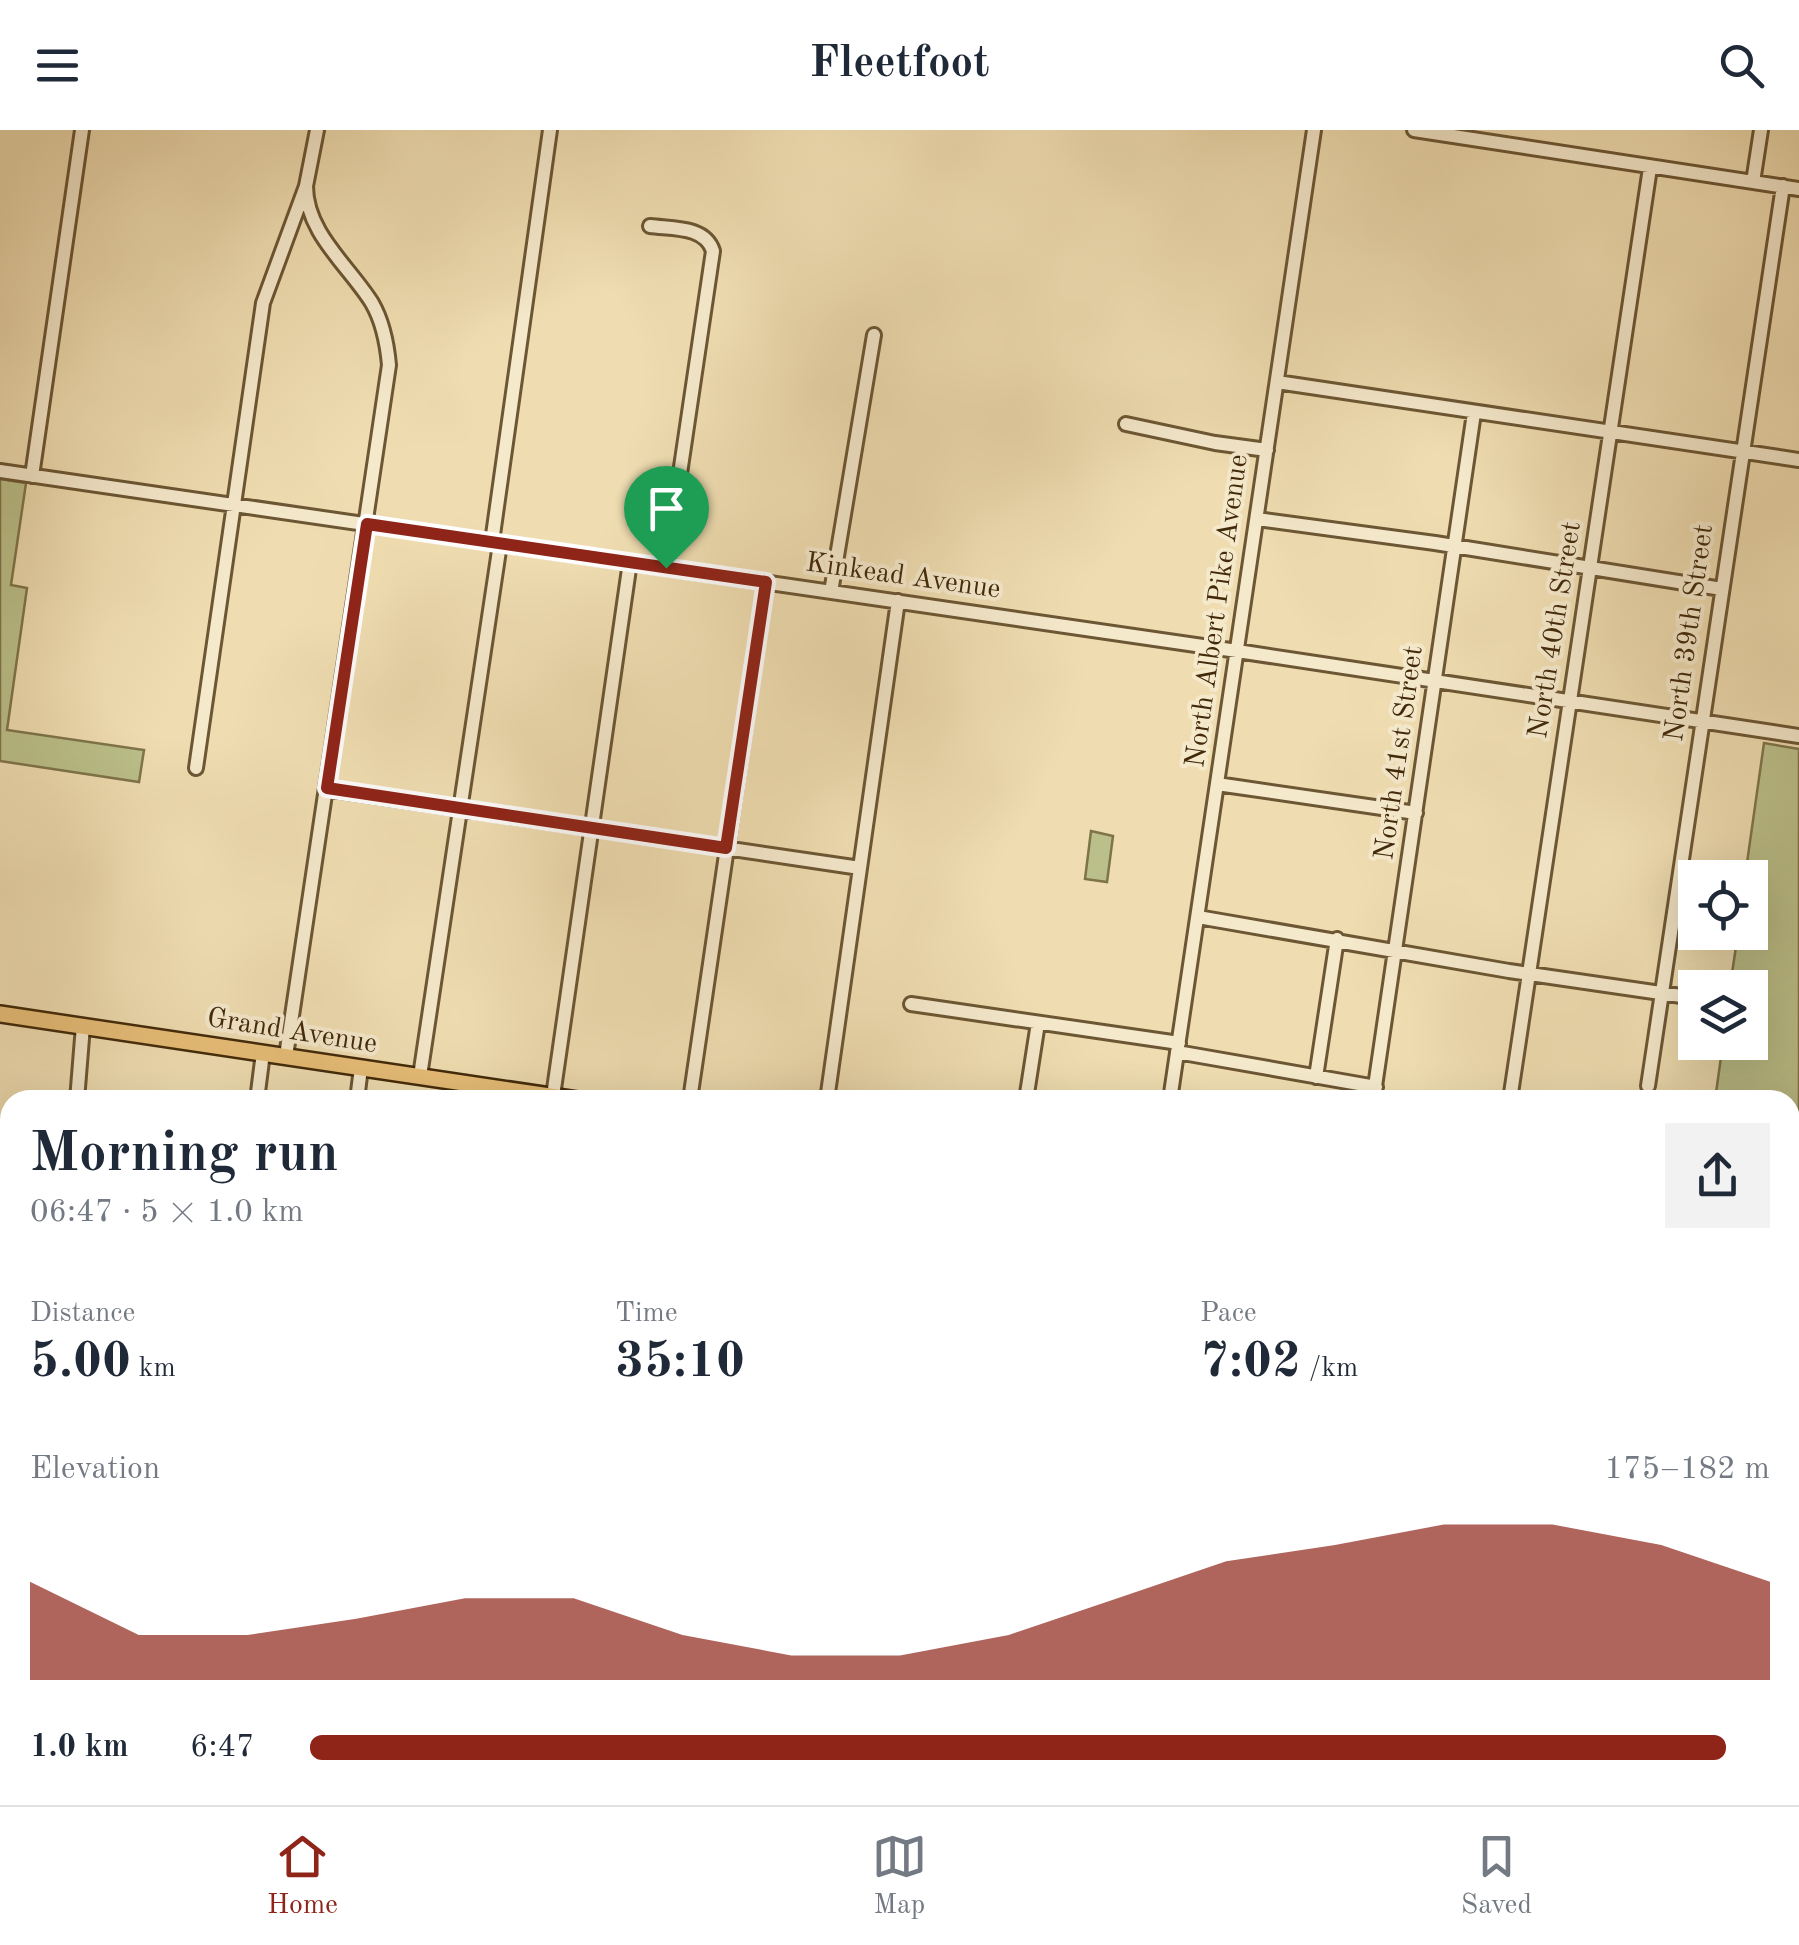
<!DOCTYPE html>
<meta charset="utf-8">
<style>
:root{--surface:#fff;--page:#f2f2f3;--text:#1f2937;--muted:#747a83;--line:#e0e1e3;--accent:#8f2418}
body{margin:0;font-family:"Old Standard TT",serif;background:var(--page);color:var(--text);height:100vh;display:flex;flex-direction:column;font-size:38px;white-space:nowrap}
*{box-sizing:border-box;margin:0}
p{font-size:32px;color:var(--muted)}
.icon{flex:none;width:55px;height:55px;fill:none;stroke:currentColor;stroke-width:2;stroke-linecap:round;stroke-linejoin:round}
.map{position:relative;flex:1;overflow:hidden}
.panel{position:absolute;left:0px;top:960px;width:1800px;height:715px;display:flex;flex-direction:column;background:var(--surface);border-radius:30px 30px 0 0;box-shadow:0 10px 40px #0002}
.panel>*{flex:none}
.buttons{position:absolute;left:1678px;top:730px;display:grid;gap:20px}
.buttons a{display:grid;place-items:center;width:90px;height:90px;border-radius:0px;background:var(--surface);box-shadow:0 10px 40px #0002;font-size:50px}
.pin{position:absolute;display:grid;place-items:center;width:85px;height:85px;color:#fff;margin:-102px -42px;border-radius:50% 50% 50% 0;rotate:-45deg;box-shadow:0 0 10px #0007}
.pin .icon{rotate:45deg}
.round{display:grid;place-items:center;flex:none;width:105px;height:105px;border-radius:0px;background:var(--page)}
.head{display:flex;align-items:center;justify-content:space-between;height:170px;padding:0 30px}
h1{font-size:55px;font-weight:800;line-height:75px}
.figures{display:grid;grid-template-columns:repeat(3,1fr);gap:15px;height:170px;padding:10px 30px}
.figures div{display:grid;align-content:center}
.figures b{font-size:50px;font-weight:800}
.figures small{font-size:28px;font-weight:400}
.figures p{font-size:28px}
.chart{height:280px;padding:20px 30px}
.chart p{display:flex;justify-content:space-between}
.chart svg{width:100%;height:180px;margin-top:10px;fill:var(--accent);opacity:.7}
ul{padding:0 30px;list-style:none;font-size:32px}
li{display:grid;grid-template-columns:160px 120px 1fr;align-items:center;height:75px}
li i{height:25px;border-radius:12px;background:var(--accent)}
header{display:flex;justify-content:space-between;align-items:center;height:130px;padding:0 30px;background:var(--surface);font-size:45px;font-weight:800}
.menu{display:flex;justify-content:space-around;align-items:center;height:140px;border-top:2px solid var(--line);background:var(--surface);font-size:28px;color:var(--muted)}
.menu a{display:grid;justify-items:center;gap:5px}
.menu .active{color:var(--accent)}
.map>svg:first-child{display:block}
.park{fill:#bbc08a;stroke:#7e744a;stroke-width:2.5}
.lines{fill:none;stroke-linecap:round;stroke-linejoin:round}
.minor-casing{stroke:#6c5633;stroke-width:18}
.major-casing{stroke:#412909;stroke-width:20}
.minor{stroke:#f5e9cc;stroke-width:12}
.major{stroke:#e8be78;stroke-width:15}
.route-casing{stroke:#fff;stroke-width:20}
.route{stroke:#8f2418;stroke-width:12}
.labels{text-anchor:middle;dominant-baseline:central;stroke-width:8;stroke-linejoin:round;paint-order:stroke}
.street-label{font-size:28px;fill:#412909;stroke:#f5e9cc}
</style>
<header><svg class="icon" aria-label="menu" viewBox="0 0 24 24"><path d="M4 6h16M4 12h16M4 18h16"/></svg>Fleetfoot<svg class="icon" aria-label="search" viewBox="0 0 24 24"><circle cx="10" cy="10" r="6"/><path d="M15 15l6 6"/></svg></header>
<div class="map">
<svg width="1799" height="1675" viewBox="0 0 1799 1675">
<rect width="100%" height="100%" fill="#efddb1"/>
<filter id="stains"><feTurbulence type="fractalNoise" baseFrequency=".002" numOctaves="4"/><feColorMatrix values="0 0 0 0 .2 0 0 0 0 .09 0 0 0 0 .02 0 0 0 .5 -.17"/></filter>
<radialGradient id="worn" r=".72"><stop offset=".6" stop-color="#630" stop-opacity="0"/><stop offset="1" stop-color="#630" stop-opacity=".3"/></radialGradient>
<path class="park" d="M0,349L26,353L11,455L27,458L7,600L144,620L139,652L0,631Z
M1764,613L1799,619V1136L1790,1134V970H1715L1723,913L1750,912V858L1730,857L1738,803L1750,802V748L1745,747Z
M1091,701L1113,706L1107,752L1085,749Z"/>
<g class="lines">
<g class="minor-casing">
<path id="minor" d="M1414,0L1799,59
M1753,52L1761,0
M650,96C673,99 705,96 713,121L666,438
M1277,252L1799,330
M1126,294L1215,313L1267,320
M0,341L1237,521L1799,606
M32,346L82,0
M1257,389L1435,413L1722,459
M492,412L550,0
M831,462L874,205
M196,638L263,173L306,56L317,0
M1217,654L1416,683
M327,659L860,738
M1198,787L1509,841L1695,868
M911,874L1179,913
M1177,922L1376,957
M286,926L389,235C387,213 383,192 372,173C349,136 306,103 306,56
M420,946L500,414
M1316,947L1337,809
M1648,956L1783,56
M553,966L630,432
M77,970L83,896
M257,970L263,923
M357,970L361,938
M690,970L766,452
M827,970L898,471
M1026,970L1038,893
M1170,970L1314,0
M1373,970L1474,283
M1510,970L1650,38
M1790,1424L1799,1425
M0,1487L10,1421
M0,1521L10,1522
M1790,1659L1799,1602
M1568,1665L1619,1675
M153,1675L154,1665
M255,1675L256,1665
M792,1675L794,1665
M1062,1675L1067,1665
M1145,1675L1147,1665
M1211,1675L1213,1665
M1354,1675L1356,1665
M1497,1675L1499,1665
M1641,1675L1642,1665
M1787,1675L1789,1665"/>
</g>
<g class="major-casing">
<path id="major" d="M0,884L577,970
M1790,1153L1799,1154"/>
</g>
<use href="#minor" class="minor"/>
<use href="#major" class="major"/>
</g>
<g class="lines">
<g class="route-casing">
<path id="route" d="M367,394L766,452L726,718L327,658Z"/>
</g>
<use href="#route" class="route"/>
</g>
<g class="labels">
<g class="street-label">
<text transform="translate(903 447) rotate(8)">Kinkead Avenue</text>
<text transform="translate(1218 481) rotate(-82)">North Albert Pike Avenue</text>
<text transform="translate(1556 500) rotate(-81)">North 40th Street</text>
<text transform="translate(1690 503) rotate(-82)">North 39th Street</text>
<text transform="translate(1400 623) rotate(-82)">North 41st Street</text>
<text transform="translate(292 902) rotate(9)">Grand Avenue</text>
</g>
</g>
<rect width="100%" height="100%" filter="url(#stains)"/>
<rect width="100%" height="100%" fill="url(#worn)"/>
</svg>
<div class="buttons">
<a><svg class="icon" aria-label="locate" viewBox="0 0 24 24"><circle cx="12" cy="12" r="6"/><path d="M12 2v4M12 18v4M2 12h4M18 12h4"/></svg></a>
<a><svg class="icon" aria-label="layers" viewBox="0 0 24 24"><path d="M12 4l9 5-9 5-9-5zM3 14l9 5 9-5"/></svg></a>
</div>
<div class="pin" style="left:666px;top:438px;background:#1e9e55"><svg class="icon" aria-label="arrive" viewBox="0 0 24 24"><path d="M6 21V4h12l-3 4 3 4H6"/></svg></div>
<section class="panel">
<div class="head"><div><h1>Morning run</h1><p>06:47 · 5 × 1.0 km</p></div><a class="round"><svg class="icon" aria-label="share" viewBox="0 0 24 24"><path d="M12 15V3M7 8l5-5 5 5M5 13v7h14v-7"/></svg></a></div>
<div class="figures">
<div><p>Distance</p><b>5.00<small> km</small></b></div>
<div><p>Time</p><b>35:10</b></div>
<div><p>Pace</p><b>7:02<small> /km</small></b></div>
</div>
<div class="chart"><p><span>Elevation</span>175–182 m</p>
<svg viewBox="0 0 160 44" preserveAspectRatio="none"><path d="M0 44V20L10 33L20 33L30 29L40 24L50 24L60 33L70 38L80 38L90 33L100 24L110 15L120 11L130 6L140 6L150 11L160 20V44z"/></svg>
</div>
<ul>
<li><b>1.0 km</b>6:47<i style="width:97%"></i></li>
</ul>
</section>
</div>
<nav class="menu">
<a class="active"><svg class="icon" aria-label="home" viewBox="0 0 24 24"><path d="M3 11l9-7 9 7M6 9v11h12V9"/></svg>Home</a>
<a><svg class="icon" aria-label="map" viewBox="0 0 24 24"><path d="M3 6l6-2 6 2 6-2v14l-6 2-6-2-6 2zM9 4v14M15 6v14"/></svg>Map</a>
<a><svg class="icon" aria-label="saved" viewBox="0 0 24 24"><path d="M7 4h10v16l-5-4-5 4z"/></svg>Saved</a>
</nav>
